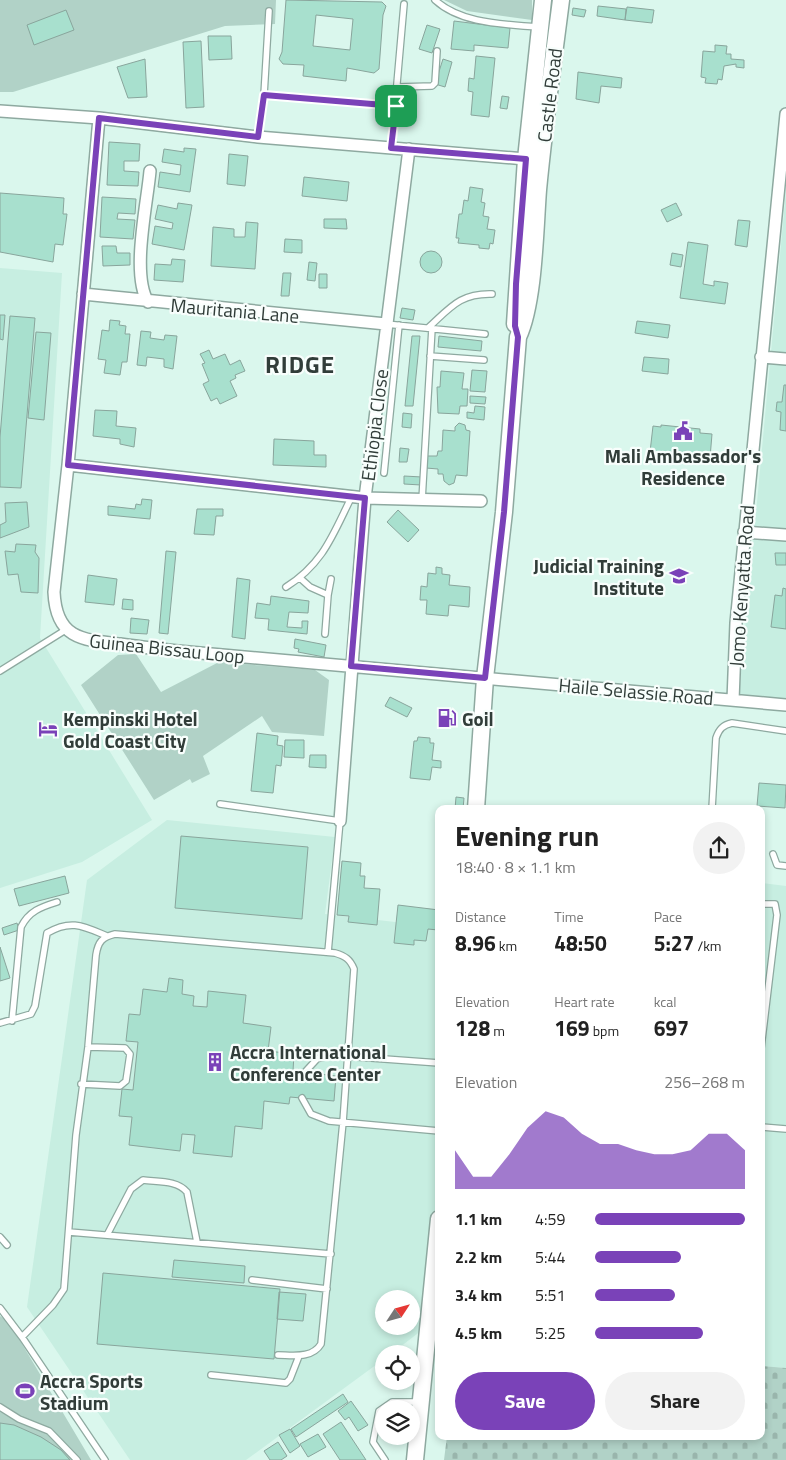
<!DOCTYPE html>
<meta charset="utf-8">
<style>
:root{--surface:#fff;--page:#f2f2f2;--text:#222;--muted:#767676;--accent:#7a42b8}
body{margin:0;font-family:"Titillium Web",sans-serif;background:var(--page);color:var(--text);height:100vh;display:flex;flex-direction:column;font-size:19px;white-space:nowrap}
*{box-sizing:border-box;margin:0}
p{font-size:16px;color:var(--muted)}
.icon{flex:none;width:28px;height:28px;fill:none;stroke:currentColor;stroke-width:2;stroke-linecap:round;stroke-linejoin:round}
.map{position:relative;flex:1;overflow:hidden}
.drawer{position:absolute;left:435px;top:805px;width:330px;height:635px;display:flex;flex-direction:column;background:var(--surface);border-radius:10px;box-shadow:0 2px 8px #0003}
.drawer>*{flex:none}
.needle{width:32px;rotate:54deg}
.tools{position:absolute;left:375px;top:1290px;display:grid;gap:10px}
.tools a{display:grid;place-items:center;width:45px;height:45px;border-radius:50%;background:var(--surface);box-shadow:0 2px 8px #0003;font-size:25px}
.pin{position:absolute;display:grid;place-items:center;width:42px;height:42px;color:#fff;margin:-21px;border-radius:10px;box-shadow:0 2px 8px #0006}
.round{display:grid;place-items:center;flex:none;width:52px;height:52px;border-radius:26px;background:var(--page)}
.overview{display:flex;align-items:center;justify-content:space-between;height:85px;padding:0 20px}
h1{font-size:28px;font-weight:700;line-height:38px}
.metrics{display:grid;grid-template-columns:repeat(3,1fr);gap:8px;height:85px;padding:5px 20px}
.metrics div{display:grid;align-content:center}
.metrics b{font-size:21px;font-weight:700}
.metrics small{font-size:14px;font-weight:400}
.metrics p{font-size:14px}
.chart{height:140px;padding:10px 20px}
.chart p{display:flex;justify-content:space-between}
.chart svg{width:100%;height:90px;margin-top:5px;fill:var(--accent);opacity:.7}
.primary-button{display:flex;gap:10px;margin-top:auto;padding:10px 20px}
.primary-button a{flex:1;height:58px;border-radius:30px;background:var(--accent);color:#fff;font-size:20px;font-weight:700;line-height:58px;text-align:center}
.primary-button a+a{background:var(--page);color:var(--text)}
ul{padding:0 20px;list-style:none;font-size:16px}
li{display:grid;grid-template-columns:80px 60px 1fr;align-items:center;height:38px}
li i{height:12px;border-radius:6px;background:var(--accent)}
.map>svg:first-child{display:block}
.built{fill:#c7eee1;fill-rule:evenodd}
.green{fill:#b1d2c7}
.cemetery{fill:url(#cemetery-stones)}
.building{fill:#a8e0ce;stroke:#89a59c;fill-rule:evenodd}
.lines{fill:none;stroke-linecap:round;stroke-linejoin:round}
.service-casing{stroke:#8ea9a0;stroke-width:8}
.minor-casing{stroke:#8ea9a0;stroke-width:14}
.secondary-casing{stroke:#8ea9a0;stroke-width:19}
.service{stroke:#fff;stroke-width:5.5}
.minor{stroke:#fff;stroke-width:11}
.secondary{stroke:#fff;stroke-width:16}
.route-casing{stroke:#fff;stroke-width:10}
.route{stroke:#7a42b8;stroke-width:6}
.labels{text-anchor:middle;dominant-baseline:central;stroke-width:4.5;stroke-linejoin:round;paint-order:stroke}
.street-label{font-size:19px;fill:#313d39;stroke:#f8fefc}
.poi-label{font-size:19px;font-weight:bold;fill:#313d39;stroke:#f8fefc;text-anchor:start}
.district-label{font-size:24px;font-weight:bold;letter-spacing:1px;fill:#313d39;stroke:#f8fefc}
</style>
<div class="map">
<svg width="786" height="1460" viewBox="0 0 786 1460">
<defs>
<pattern id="cemetery-stones" width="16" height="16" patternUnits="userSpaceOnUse" patternTransform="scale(1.25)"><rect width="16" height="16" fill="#b1d2c7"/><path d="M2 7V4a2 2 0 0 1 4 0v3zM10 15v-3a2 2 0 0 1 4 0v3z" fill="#99b5ac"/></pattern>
</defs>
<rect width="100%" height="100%" fill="#daf7ed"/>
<path class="built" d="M786,191V699L739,695Z
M0,268L62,273L40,638L152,820L82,862L0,888Z
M167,820L335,837L325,914L439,927V1173L426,1327L391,1354H384V1359L246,1460H130L27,1307L87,880ZM384,1299H411V1326H384Z
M761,883L786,886V1368L761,1366Z"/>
<path class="green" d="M0,0H276L275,24L225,26L13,92H0Z
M444,0H532V20L467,11Z
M136,654L161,692L219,662L315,670L329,680L324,736L272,732L262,716L203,756L210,774L192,783L190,779L154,800L81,685L118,655Z
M0,1316L9,1322L91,1460H0Z"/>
<path class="cemetery" d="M761,1366L786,1368V1460H444L447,1436H761Z"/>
<path class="building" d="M286,0L382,2L386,6L383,15L379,69L374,73L347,68L346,81L303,76L304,65L283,64L279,59L282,52ZM316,15L353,19L350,50L313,46Z
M598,6L626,9L625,20L597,16Z
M627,7L654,10L652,23L625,20Z
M573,8L586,10L584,17L572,15Z
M66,10L74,30L34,45L27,25Z
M454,21L510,28L508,48L474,45V51L451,49Z
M427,25L440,29L432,53L419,49Z
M208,36H231L232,59L209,60Z
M201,41L204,107L186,108L183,42Z
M715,45L727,46L726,54H731V59L744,60V68L736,67V64L724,66L722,80L718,79L717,84L705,83L706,78L701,77L703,51L715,52Z
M476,56L495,58L489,117L471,115L473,92L468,91L469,78L474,79Z
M145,59L147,97L128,98L117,67Z
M443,59L452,62L445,87L435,84Z
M578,72L622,78L621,88L601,86L599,103L576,99Z
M502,96L509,97L507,109L500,108Z
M109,142L140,144L139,161H124V171L139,172L138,186L107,185Z
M184,148L196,149L190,192L158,187L160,172L180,175L181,165L162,162L164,149L184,152Z
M229,154L248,156L245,186L227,184Z
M304,177L349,182L347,201L302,196Z
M470,187L483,189L481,202L485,203L483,216L489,217L487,229L495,230L493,244L490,243L489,249L479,248V245L458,243L459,238H456L459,214H462L464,200L468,201Z
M0,193L64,198L63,214H67L63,245L55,244L53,262L0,252Z
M102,197L136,199L135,214L118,213L117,219L135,220L133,239L100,237Z
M178,203L192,205L184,250L152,244L155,226L172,229L173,223L155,219L158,205L177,209Z
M676,203L682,215L667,222L661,210Z
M324,219H346L347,229L324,228Z
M738,220L750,221L747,247L735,245Z
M246,222L258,223L255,269L211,266L213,227L234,229V237H245Z
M285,239L302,240V253L284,252Z
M688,242L708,245L703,284L714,286V281L728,283L725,304L680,298Z
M102,246H116L117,253H130V265L103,266Z
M420 262a11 11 0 1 1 22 0a11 11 0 1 1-22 0Z
M672,253L683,255L681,267L670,265Z
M172,259L185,260L183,282L154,280L155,264L171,265Z
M309,262L317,263L315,281L307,280Z
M283,273H291L289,296H281Z
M319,274H327V288H319Z
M402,308L415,310L413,320L400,318Z
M0,315H5L3,340L0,339Z
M10,316L35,318L21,488L0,487V437Z
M110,320L120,321L119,325L126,326L125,334H130L127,362H122L120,375L104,373L106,360L98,359L102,330L109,331Z
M637,321L670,325L668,338L635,333Z
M141,331L151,332L150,338L164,340L165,335L177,336L173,369L164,367V359L147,357L146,366L137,365Z
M36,332L51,333L44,420L28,418Z
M412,336H420L413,406H405Z
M439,336L482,341L481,351L438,347Z
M209,350L213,359L225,354L230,365L240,360L245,371L235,375L236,378L230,381L237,396L220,404L217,398L211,401L203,384L209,381L202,364L205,363L200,354Z
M644,357L669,359L668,374L642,371Z
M472,370L487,371L485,392L470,391Z
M441,371L464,373L462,389H468L467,406H460L459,414L438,413L437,387H440Z
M784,385H786V431L780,430L781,412L776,411L777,402H782Z
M470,396L486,397L485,404L470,403Z
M475,406L485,407L484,420L467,418V412L474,413Z
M95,410L117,411L116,426L136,428L134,447L120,444V439L93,436Z
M403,413L412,414L411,428L402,427Z
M459,423L465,425L466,430L470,431L467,476L456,475L454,483L449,485L444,481L443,474H438V469L426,468L427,456H437L438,451H442L443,430L455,431V427Z
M661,425L700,429V433L712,434L710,458L650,452L653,426L661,427Z
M274,439L314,441V455H326V467L273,465Z
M400,448L409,449L407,462H399Z
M404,476L422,477L421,485L404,484Z
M142,499L152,500L150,519L108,515V506L135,509L136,504L141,505Z
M27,502L29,527L0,538V525L6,522L5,503Z
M197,509H223V516H216L214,535L194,534Z
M398,510L419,530L408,542L387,522Z
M16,544L36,545L35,552L39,558L38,593L21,592L18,574L8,575L5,551L15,552Z
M166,551L176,552L168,634L159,633Z
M775,553H786V565H776Z
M436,567L442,568V574L450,575L449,585L470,587L469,607L449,605L448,616L426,614L427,600H420L421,586L427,587L428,573L436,574Z
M88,575L117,579L114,605L85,602Z
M237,578L250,580L245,639L232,637Z
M783,588L786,589V629L771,627L775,595L782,596Z
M271,596L309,601L308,613L289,612L287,627L302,628V621H308L307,634L268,630L269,619L255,618L257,603L270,605Z
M123,599L133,600V610L122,609Z
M131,618L149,620L147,634L130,633Z
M295,639L326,645L324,657L298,652L299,649L294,648Z
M390,697L412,708L407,717L385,706Z
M257,733L278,736L277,745L283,746L281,766L276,765L273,793L251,791Z
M418,737L430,738V743H434L432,760L441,761V768L432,767L430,780L410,778L414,741H417Z
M285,740H304V758L284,757Z
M310,755H326V768L309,767Z
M759,783L786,785L785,808L757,806Z
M456,797L464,798L463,809H455Z
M181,836L308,847L302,919L175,908Z
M342,861L361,863L360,876H365L364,888L380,889L377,925L348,922L349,916L337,915Z
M65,876L69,893L19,906L14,889Z
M398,905L439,910L438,930L428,929L426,941L414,940V945L394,943Z
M17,923L19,930L4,935L2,928Z
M0,947L10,978L0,981Z
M169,978L183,980L182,994L194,996L193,1006L207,1007L208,991L246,995L243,1023L271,1027L268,1051L294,1054L293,1071L336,1076L334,1101L290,1097L289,1104L264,1101L262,1129L235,1126L232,1157L193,1153L195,1135L182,1134L180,1151L129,1145L132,1117L119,1116L122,1089L133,1090L138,1042L126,1041L129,1014L140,1015L143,989L167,992Z
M174,1260L245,1266L244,1283L172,1277Z
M103,1273L280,1289L274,1359L97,1344Z
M279,1292L306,1294L303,1321L277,1319Z
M343,1394L348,1402L296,1437L291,1429Z
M351,1401L368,1425L358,1431L349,1417L345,1420L338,1411Z
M341,1422L366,1460H340L323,1434Z
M0,1423L14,1425L41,1437L61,1450L70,1460H0Z
M290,1429L300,1446L290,1453L279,1435Z
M318,1434L326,1447L308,1457L300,1444Z
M278,1442L287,1456L281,1460H270L264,1451Z"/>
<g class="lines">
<g class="service-casing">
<path id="service" d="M435,0C461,24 504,24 537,27
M398,87L432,86L435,83L437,51
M264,95L395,106L391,148
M395,106L404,4
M258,137L264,95L269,11
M386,324L485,334
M428,328C450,308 460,293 492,294
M430,356L484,360
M384,473L399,325
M422,500L432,328
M300,578L310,587L328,595L325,634
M286,587C324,563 333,534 352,496
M328,595L331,579
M0,671L67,629
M220,804L340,821L328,952
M712,809L716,738C719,729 723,725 732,723L786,731
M773,854L777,865L786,866
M761,904H775L777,915L761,1048
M12,1021L21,927C29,911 41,907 57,902
M0,1023L31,1014L35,1006L47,933C71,919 83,926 107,936
M305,1072L317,1059L330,1055L439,1063
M81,1084L120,1086L126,1081L130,1054L125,1048L88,1047
M302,1098L311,1114L329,1121L439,1131
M761,1127L786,1129
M69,1232L331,1254
M107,1235L131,1189L143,1180C158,1182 177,1180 187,1192L197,1242
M0,1237L7,1245
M252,1280L327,1289
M0,1308L22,1337L105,1460
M22,1337L53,1305L64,1289L76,1135L88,1047L96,955C98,942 102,937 115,934L335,953C345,956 350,959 354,969L343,1122L321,1344C312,1359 292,1355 278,1355
M211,1375L286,1383L290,1379L299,1356
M0,1407L19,1419L49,1431L77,1460
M385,1460L373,1442L379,1411L392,1402H419"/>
</g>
<g class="minor-casing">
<path id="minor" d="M0,111L99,118L258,137L526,159
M99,118L68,465L54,592C56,638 81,640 120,644C140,647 159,649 178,651L786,705
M83,294L386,324
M148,302C131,274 147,205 150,171
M761,357L786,359
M68,465L365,498L481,501
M744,532L786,535
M733,700L736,623L786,114
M340,821L365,498L409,149"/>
</g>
<g class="secondary-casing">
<path id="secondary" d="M515,324L526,159L543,0
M476,809L485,678L504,512L518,337C534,303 535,230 538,190C544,126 553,63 561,0
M415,1460L439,1219"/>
</g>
<use href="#service" class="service"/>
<use href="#minor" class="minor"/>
<use href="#secondary" class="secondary"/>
</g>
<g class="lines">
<g class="route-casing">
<path id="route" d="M264,95L396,106L391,148L526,159L516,284L515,326L518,337L504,512L485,678L351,666L365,498L68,465L99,118L258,137Z"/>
</g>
<use href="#route" class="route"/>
</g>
<defs>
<g id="civic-bare" transform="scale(1.5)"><path d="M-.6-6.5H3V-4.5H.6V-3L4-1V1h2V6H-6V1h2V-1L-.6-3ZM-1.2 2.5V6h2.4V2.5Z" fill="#7a42b8" stroke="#f8fefc" stroke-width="2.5" paint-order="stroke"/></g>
<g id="school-bare" transform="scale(1.5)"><path d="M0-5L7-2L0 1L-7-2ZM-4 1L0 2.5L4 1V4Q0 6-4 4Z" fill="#7a42b8" stroke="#f8fefc" stroke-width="2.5" paint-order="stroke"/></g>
<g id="fuel-bare" transform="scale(1.5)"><path d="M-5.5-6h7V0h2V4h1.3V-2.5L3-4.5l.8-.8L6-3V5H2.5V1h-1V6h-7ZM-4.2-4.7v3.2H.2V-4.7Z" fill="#7a42b8" stroke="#f8fefc" stroke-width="2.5" paint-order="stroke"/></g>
<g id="hotel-bare" transform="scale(1.5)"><path d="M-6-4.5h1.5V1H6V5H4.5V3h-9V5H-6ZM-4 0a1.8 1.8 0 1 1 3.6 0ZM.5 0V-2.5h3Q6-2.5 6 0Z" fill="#7a42b8" stroke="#f8fefc" stroke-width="2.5" paint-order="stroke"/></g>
<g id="building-bare" transform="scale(1.5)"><path d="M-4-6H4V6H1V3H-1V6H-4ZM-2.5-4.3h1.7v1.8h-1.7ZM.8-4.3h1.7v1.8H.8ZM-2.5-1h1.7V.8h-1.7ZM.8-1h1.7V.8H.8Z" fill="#7a42b8" stroke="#f8fefc" stroke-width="2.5" paint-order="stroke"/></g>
<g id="stadium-bare" transform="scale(1.5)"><path d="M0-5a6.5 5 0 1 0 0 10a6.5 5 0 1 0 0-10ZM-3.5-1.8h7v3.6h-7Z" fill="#7a42b8" stroke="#f8fefc" stroke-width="2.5" paint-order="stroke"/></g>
</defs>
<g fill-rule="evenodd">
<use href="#civic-bare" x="683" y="431"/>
<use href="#school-bare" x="679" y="576"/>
<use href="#fuel-bare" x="447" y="718"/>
<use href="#hotel-bare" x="48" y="729"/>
<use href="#building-bare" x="215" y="1062"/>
<use href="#stadium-bare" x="25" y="1391"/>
</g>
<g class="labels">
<g class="street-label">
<text transform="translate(549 95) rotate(-83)">Castle Road</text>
<text transform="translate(235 310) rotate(5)">Mauritania Lane</text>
<text transform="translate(374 425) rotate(-83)">Ethiopia Close</text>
<text transform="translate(741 586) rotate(-86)">Jomo Kenyatta Road</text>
<text transform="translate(167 648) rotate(6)">Guinea Bissau Loop</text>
<text transform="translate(636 691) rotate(5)">Haile Selassie Road</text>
</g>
<g class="poi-label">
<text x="683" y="455" text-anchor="middle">Mali Ambassador's<tspan x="683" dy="22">Residence</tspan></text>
<text x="664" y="565" text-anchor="end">Judicial Training<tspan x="664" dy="22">Institute</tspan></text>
<text x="63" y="718">Kempinski Hotel<tspan x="63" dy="22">Gold Coast City</tspan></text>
<text x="462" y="718">Goil</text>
<text x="230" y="1051">Accra International<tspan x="230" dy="22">Conference Center</tspan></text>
<text x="40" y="1380">Accra Sports<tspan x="40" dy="22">Stadium</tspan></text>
</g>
<g class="district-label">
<text x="300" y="364">RIDGE</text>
</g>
</g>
</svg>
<div class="tools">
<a><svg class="needle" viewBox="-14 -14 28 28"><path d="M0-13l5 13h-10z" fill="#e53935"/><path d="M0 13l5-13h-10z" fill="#767676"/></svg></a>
<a><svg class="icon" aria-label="locate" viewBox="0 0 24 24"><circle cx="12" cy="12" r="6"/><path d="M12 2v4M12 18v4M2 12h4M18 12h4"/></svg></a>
<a><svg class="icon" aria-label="layers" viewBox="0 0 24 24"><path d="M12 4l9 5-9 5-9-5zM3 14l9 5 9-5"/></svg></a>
</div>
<div class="pin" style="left:396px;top:106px;background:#1e9e55"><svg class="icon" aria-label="arrive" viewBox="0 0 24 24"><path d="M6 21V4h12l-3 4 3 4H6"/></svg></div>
<section class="drawer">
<div class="overview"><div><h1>Evening run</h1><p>18:40 · 8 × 1.1 km</p></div><a class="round"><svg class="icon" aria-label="share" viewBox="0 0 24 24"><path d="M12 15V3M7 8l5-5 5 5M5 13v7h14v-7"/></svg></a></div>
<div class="metrics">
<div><p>Distance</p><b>8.96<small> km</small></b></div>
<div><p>Time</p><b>48:50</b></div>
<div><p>Pace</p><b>5:27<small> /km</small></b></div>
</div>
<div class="metrics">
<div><p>Elevation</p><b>128<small> m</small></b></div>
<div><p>Heart rate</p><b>169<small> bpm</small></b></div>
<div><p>kcal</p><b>697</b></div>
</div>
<div class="chart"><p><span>Elevation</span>256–268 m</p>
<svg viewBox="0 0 160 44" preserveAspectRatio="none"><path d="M0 44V25L10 38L20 38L30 27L40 14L50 6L60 9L70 17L80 22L90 22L100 25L110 27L120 27L130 25L140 17L150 17L160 25V44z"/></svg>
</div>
<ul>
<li><b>1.1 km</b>4:59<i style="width:100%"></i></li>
<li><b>2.2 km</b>5:44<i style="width:57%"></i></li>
<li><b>3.4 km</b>5:51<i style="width:53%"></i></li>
<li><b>4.5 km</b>5:25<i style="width:72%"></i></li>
</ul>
<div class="primary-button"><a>Save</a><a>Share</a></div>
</section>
</div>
